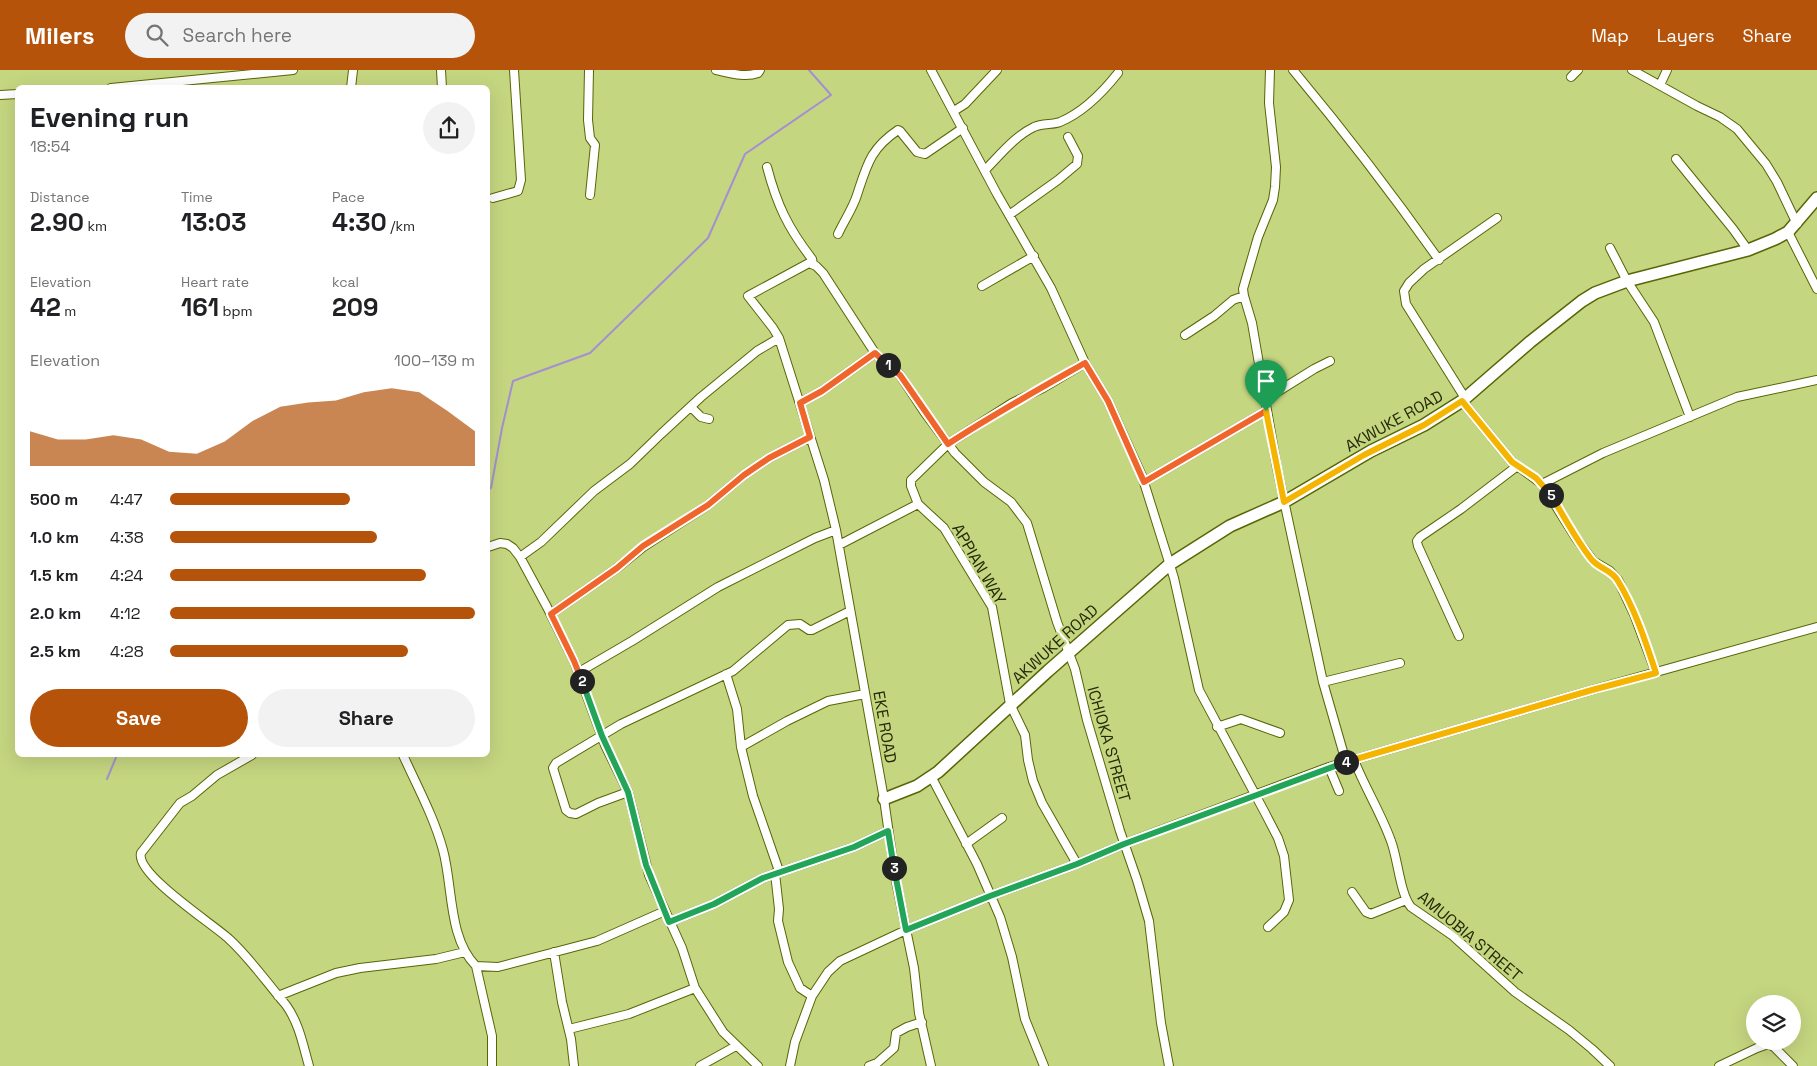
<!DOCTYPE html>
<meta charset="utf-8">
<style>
:root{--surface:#fff;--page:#f2f2f2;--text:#202124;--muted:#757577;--accent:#b45309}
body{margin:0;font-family:"Space Grotesk",sans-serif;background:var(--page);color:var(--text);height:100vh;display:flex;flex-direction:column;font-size:19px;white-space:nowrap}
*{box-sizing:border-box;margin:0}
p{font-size:16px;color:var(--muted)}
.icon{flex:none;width:28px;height:28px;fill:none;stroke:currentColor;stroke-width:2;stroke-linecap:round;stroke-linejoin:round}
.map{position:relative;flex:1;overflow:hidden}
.panel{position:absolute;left:15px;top:15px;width:475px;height:672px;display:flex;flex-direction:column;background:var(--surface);border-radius:8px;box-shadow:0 5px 20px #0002}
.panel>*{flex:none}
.fabs{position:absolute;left:1746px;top:925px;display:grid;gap:10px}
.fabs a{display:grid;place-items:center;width:55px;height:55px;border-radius:50%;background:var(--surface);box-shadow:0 5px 20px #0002;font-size:25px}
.pin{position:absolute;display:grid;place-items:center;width:42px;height:42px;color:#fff;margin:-51px -21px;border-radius:50% 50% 50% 0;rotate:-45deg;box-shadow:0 0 5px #0007}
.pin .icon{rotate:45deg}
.km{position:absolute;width:25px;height:25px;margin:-12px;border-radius:50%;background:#222;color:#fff;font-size:14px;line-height:25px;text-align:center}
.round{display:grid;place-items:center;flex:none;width:52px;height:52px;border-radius:26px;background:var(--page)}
.overview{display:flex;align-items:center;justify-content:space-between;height:85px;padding:0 15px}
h1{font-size:28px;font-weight:600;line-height:38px}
.stats{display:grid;grid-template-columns:repeat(3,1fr);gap:8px;height:85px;padding:5px 15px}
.stats div{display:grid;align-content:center}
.stats b{font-size:25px;font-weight:600}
.stats small{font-size:14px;font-weight:400}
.stats p{font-size:14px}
.chart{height:140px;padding:10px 15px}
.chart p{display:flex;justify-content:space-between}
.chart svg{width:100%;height:90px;margin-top:5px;fill:var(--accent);opacity:.7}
.action{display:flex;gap:10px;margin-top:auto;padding:10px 15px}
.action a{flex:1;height:58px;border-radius:30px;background:var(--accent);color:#fff;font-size:20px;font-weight:600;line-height:58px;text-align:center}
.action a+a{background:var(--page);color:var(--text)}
ul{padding:0 15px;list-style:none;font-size:16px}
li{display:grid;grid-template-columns:80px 60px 1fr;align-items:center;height:38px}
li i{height:12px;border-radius:6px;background:var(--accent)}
header{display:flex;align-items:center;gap:30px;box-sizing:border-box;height:70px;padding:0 25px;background:var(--accent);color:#fff}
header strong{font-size:24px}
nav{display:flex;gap:28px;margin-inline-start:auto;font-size:18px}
.search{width:350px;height:45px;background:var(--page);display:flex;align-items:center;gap:12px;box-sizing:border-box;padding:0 18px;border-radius:28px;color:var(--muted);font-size:19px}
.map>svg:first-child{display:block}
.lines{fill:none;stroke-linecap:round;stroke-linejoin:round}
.stream{stroke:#a490d1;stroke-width:2}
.street-casing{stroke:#596505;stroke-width:10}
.secondary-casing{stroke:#596505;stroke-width:14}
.street{stroke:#fff;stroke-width:8}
.secondary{stroke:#fff;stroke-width:11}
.split-1-casing{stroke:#fff;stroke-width:10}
.split-2-casing{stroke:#fff;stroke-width:10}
.split-3-casing{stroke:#fff;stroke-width:10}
.split-4-casing{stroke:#fff;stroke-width:10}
.split-5-casing{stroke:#fff;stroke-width:10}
.split-6-casing{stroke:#fff;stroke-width:10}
.split-1{stroke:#f0652b;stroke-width:6}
.split-2{stroke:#f0652b;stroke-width:6}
.split-3{stroke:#22a559;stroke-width:6}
.split-4{stroke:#22a559;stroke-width:6}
.split-5{stroke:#f5b400;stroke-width:6}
.split-6{stroke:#f5b400;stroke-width:6}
.labels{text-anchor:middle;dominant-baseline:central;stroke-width:4.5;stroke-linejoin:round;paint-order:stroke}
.street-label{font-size:16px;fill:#252b07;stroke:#c5d681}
</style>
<header>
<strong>Milers</strong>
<div class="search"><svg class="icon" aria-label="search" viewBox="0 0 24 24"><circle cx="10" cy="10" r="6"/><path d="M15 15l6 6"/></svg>Search here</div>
<nav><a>Map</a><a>Layers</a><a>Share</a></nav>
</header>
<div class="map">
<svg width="1817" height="996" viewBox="0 0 1817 996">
<rect width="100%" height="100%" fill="#c5d681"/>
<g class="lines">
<path class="stream" d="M488,420L491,418L502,358L513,311L590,283L708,168L745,84L831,25L809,0
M107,709L117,685"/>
<g class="street-casing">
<path id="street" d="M441,0L442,18
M589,0L588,50L590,68L595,75L590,125
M716,0C730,3 745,8 758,3L760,0
M931,0L997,124L1051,218L1085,293L1108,331L1142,406L1174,508L1199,620L1264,741L1278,768L1284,786L1289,830L1284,842L1268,857
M1270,0L1269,33L1276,97L1275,117L1273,130L1258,167L1247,205L1243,219L1244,226L1252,253L1277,398L1323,612L1346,692
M1293,0C1344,61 1393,125 1439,190
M1632,0L1697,36L1720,47L1737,59L1766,94L1777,112L1797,154
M1571,7L1578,0
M1660,15L1667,0
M111,18L293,0
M351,18L353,0
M0,25L18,24
M954,41L965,34L997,0
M1676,89L1733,159L1748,180
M767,97C777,135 788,158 812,189L813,194
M985,100C1000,85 1015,66 1034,57C1043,53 1052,55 1060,52C1084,42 1103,22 1118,3
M493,128L518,121L521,110L514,0
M1009,145L1058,110L1077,94L1078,86L1068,67
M1788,162L1817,219
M838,164C844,151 853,138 857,125C867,95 870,79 898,60L900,61L917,82L925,84L963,58
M1610,178L1627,211L1654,252L1690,347
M982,216L1034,186
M1185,265L1214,246L1233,230L1244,226
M1465,328L1406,234L1404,221L1409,213L1424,199L1497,148
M1266,329L1314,299L1330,291
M1462,331L1512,392L1542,414L1576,468L1593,491L1610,501L1618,510L1634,544L1656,603
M800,333L822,321L875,283
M691,337L701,347L709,349
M1144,412L1266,341
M1542,414L1603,383L1737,327L1817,310
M839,475L918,434
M488,477L500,473L507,474L513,478L520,487L547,537L574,591L605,675L628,722L649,805L682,878L695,918L723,962L758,996
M520,487L541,472L594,421L630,394L661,364L701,327L757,281L779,268
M551,544L617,498L643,477L708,435L744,405L769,388L810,367
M1459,566L1418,476L1417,471L1420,467L1461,439L1516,397
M579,602L632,571L718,517L815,468L836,460
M726,604L737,639L741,677L753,726L779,801
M1323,612L1400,593
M1217,657L1241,649L1280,663
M741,677L787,651L828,631L865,624
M252,685L217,705L192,726L180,733L141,783C135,804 213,854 229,869C250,888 267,913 286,935C299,953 303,975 309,996
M403,685C417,716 434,747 443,780C453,816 448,868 476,896L498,897L597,871L665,841
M1354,690C1365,718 1381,743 1391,771C1398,789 1400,824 1411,837L1453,866L1515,922L1569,960L1592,979L1610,996
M1329,697L1339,721
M932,708L977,794L1000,847L1012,887L1025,949L1044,996
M628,722L598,733L576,744L570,743L566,740L553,698L556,693L621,654L733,601L788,555L800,554L809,560H812L850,541
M966,774L1002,748
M1077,794L1042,733L1033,711L1028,690L1025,665L1010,634L992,537L944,458L918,434L911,416V410L948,374L1012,333L1043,318L1085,293
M775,803L779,839L778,851L788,892L800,918L812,926
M1352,822L1366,842L1371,844L1406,830
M669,852L714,834L763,808L854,777L888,761
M554,882L562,932L571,969L574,996
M476,896L492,966V996
M278,926L336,903L360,898L436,889L465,882
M569,959L629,944L695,918
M700,996L736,976
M790,996L795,972L812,926L828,902L840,891L906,860L990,826L1077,794L1124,774L1329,697L1592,620L1817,557
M869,996L877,993L894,978L896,963L907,957L922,952
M931,996L919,943L914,898L895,806L884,729L836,460L824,410L779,268L773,258L748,226L809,193L816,196L823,203L875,283L900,305L925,343L955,383L984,412L1011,432L1027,453L1057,552L1075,599L1087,650L1120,761L1137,810L1149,851L1161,953L1169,996
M1719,996L1757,978L1768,974L1774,977L1793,996"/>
</g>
<g class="secondary-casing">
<path id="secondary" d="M884,729L917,716L938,702L1048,601L1170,494L1230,456L1284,432L1371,381L1424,355L1462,331L1530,272L1582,231L1595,223L1627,211L1748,180L1775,169L1788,162L1817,128"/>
</g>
<use href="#street" class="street"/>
<use href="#secondary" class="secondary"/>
</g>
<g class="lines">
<g class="split-1-casing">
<path id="split-1" d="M888,295L900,305L948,374C992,345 1039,319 1085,293L1108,331L1144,412L1266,341"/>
</g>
<g class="split-2-casing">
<path id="split-2" d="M582,611L574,591L551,544L617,498L643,476L708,435L744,405L769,388L810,367L800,333L822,321L875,283L888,295"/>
</g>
<g class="split-3-casing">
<path id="split-3" d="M582,611L602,666L628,722L646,795L669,852L714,834L763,808L854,777L888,761L894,798"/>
</g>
<g class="split-4-casing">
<path id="split-4" d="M894,798L906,860L990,826L1077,794L1124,774L1346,692"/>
</g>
<g class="split-5-casing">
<path id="split-5" d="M1346,692L1592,620L1656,603C1646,573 1635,539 1618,511C1612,500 1600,499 1592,490C1576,470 1564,447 1551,425"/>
</g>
<g class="split-6-casing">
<path id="split-6" d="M1266,341L1284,432L1364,385L1424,355L1462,331L1512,392L1536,408L1551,425"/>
</g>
<use href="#split-1" class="split-1"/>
<use href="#split-2" class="split-2"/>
<use href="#split-3" class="split-3"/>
<use href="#split-4" class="split-4"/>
<use href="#split-5" class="split-5"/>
<use href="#split-6" class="split-6"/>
</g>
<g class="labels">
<g class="street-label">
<text transform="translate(1394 351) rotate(-29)">AKWUKE ROAD</text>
<text transform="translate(979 494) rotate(60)">APPIAN WAY</text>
<text transform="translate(1055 574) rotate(-42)">AKWUKE ROAD</text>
<text transform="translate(885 657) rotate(80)">EKE ROAD</text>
<text transform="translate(1109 674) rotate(74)">ICHIOKA STREET</text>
<text transform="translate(1470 866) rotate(40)">AMUOBIA STREET</text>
</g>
</g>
</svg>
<div class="fabs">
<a><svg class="icon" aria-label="layers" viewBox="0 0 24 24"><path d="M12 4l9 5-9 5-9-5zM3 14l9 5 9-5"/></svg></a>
</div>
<div class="pin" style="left:1266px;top:341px;background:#1e9e55"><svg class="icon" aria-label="arrive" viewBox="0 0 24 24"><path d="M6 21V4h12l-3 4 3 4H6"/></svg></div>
<b class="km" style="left:888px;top:295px">1</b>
<b class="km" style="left:582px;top:611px">2</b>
<b class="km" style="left:894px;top:798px">3</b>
<b class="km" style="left:1346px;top:692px">4</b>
<b class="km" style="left:1551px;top:425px">5</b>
<section class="panel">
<div class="overview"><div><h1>Evening run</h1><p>18:54</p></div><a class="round"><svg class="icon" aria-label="share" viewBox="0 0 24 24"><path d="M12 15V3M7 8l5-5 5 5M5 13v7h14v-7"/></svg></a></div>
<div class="stats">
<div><p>Distance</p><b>2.90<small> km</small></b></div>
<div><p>Time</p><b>13:03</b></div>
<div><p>Pace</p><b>4:30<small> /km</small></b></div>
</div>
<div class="stats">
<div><p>Elevation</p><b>42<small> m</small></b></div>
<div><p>Heart rate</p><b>161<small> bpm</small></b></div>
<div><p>kcal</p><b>209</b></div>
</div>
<div class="chart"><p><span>Elevation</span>100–139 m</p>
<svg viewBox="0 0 160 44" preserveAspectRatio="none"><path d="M0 44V27L10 31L20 31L30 29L40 31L50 37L60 38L70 32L80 22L90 15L100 13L110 12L120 8L130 6L140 8L150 17L160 27V44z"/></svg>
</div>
<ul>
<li><b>500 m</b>4:47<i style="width:59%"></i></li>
<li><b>1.0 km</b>4:38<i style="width:68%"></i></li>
<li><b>1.5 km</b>4:24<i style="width:84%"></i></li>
<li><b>2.0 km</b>4:12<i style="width:100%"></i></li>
<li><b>2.5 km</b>4:28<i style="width:78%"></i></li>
</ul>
<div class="action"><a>Save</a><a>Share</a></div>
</section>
</div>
